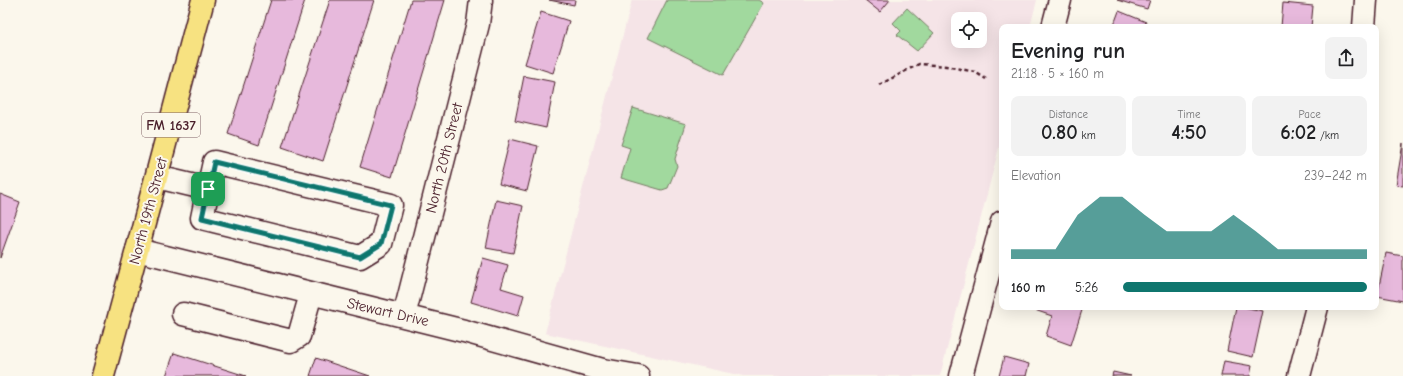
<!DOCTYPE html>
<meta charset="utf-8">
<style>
:root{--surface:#fff;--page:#f2f2f2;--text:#202124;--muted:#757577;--accent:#0f766e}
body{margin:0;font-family:"Comic Neue",sans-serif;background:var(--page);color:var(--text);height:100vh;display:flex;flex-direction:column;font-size:15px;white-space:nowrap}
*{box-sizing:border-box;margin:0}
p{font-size:13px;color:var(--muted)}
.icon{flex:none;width:22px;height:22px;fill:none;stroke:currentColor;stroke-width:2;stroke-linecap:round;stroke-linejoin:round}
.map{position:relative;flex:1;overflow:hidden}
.sheet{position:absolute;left:999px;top:24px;width:380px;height:286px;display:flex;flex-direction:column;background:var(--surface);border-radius:8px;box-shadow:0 4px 16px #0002}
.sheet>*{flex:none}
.fabs{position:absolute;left:951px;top:12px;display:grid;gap:8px}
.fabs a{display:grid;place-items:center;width:36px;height:36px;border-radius:8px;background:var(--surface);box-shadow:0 4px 16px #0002;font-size:20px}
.pin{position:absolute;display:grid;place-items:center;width:34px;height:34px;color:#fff;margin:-17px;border-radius:8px;box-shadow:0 2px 6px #0006}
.round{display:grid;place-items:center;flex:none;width:42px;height:42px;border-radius:8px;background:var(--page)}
.summary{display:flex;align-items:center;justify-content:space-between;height:68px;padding:0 12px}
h1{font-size:22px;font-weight:600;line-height:30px}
.stats{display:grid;grid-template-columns:repeat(3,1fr);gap:6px;height:68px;padding:4px 12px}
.stats div{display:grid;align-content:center;border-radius:8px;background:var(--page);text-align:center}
.stats b{font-size:20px;font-weight:600}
.stats small{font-size:11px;font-weight:400}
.stats p{font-size:11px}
.chart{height:112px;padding:8px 12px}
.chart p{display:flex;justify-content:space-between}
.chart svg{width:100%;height:72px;margin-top:4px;fill:var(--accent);opacity:.7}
ul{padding:0 12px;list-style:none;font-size:13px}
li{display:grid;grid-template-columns:64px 48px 1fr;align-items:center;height:30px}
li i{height:10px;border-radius:5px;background:var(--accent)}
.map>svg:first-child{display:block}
.built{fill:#f5e4e7;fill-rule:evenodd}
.green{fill:#a1d99e;stroke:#767c64}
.building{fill:#e7b9dc;stroke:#4a1f2b}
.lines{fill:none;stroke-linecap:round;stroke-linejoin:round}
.minor-casing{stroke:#4a1f2b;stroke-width:25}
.major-casing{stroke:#4a1f2b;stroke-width:25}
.path{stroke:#4a1f2b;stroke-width:2.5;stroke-dasharray:4 3;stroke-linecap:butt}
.minor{stroke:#fbf7ec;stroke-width:22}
.major{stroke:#f7e281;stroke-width:22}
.route-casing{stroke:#fff;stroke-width:8}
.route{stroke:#0f766e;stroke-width:5}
.labels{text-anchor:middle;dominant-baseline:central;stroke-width:4;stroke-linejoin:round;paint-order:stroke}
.shield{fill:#fbf7ec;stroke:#7f6065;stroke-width:1}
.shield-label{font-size:14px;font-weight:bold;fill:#4a1f2b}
.street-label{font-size:15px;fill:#4a1f2b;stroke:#fbf7ec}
</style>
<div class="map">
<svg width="1403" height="376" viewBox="0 0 1403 376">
<rect width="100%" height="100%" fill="#fbf7ec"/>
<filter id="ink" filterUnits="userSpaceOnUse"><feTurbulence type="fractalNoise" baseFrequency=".025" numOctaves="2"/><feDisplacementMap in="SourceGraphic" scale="8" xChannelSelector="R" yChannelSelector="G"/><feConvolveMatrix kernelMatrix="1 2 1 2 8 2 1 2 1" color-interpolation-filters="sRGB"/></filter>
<g filter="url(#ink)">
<path class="built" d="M632,0H1037L1030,27H1002V136L940,376H743L545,333ZM958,19H980V41H958Z"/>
<path class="green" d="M667,0H759L764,3L723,75L648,38Z
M907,8L934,33L917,51L897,35L901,31L893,23Z
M633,108L686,124L675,159L677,166L668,188L662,190L621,178L630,148L621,145Z"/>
<path class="building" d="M271,0H305L259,145L228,134Z
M330,0H374L323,161L282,147Z
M411,0H445L392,177L360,167Z
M549,0H575L574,5Z
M865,0H890L880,12Z
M1117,0H1150L1147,9Z
M1283,3L1313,6L1311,27H1281Z
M1119,11L1146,22L1144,27H1113Z
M541,12L569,21L553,73L525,64Z
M524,76L555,82L546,128L515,121Z
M510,139L538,146L527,191L499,184Z
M1403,143V186L1396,185Z
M0,194L20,202L0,258Z
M496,200L523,206L513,253L486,248Z
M1386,253L1403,256V301L1377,296Z
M483,258L508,265L501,288L524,295L518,316L471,302Z
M1026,307H1083L1071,345L1046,336L1052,316Z
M1236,307H1243L1263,311L1253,357L1227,351Z
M174,353L246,376H166Z
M1004,357L1029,364L1026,376H999Z
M316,358L370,376H310Z
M1224,361L1252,366L1250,376H1221Z
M1113,372L1131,376H1112Z"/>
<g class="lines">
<g class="minor-casing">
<path id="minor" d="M1053,27L1060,0
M1364,27L1366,0
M157,177L208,189L202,218L360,257L381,244L391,205L214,162L208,189
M137,250L464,331L603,370L638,376
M183,314L291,341L299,336L311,294
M404,316L478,24L481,0
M961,376L1002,222
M1299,376L1317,307"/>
</g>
<g class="major-casing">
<path id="major" d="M103,376L137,250L203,0"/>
</g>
<path class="path" d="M879,85L919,64L946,66L975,72L986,79"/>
<use href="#minor" class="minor"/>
<use href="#major" class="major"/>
</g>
</g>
<g class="lines" filter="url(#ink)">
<g class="route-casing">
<path id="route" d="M214,162L391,205L381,244L360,257L202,218Z"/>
</g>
<use href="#route" class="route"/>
</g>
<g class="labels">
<rect class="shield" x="142" y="113" width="58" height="24" rx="3"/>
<g class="shield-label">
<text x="171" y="125">FM 1637</text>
</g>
<g class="street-label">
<text transform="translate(444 158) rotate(-76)">North 20th Street</text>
<text transform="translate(148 211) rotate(-75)">North 19th Street</text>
<text transform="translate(388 312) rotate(13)">Stewart Drive</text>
</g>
</g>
</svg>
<div class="fabs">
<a><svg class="icon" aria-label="locate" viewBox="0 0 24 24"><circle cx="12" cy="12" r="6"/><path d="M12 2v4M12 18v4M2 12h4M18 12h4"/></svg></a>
</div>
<div class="pin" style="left:208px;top:189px;background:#1e9e55"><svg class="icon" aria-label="arrive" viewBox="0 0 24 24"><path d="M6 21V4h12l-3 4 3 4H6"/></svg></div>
<section class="sheet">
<div class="summary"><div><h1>Evening run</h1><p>21:18 · 5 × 160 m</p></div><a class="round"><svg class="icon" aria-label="share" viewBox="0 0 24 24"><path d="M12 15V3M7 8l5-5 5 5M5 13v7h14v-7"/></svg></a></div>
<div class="stats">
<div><p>Distance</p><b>0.80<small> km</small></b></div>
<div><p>Time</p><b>4:50</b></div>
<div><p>Pace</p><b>6:02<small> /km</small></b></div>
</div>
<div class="chart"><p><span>Elevation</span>239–242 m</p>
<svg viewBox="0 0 160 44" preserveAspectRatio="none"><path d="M0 44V38L10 38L20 38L30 17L40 6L50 6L60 17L70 27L80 27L90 27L100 17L110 27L120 38L130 38L140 38L150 38L160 38V44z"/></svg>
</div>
<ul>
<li><b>160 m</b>5:26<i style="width:100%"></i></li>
</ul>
</section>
</div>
